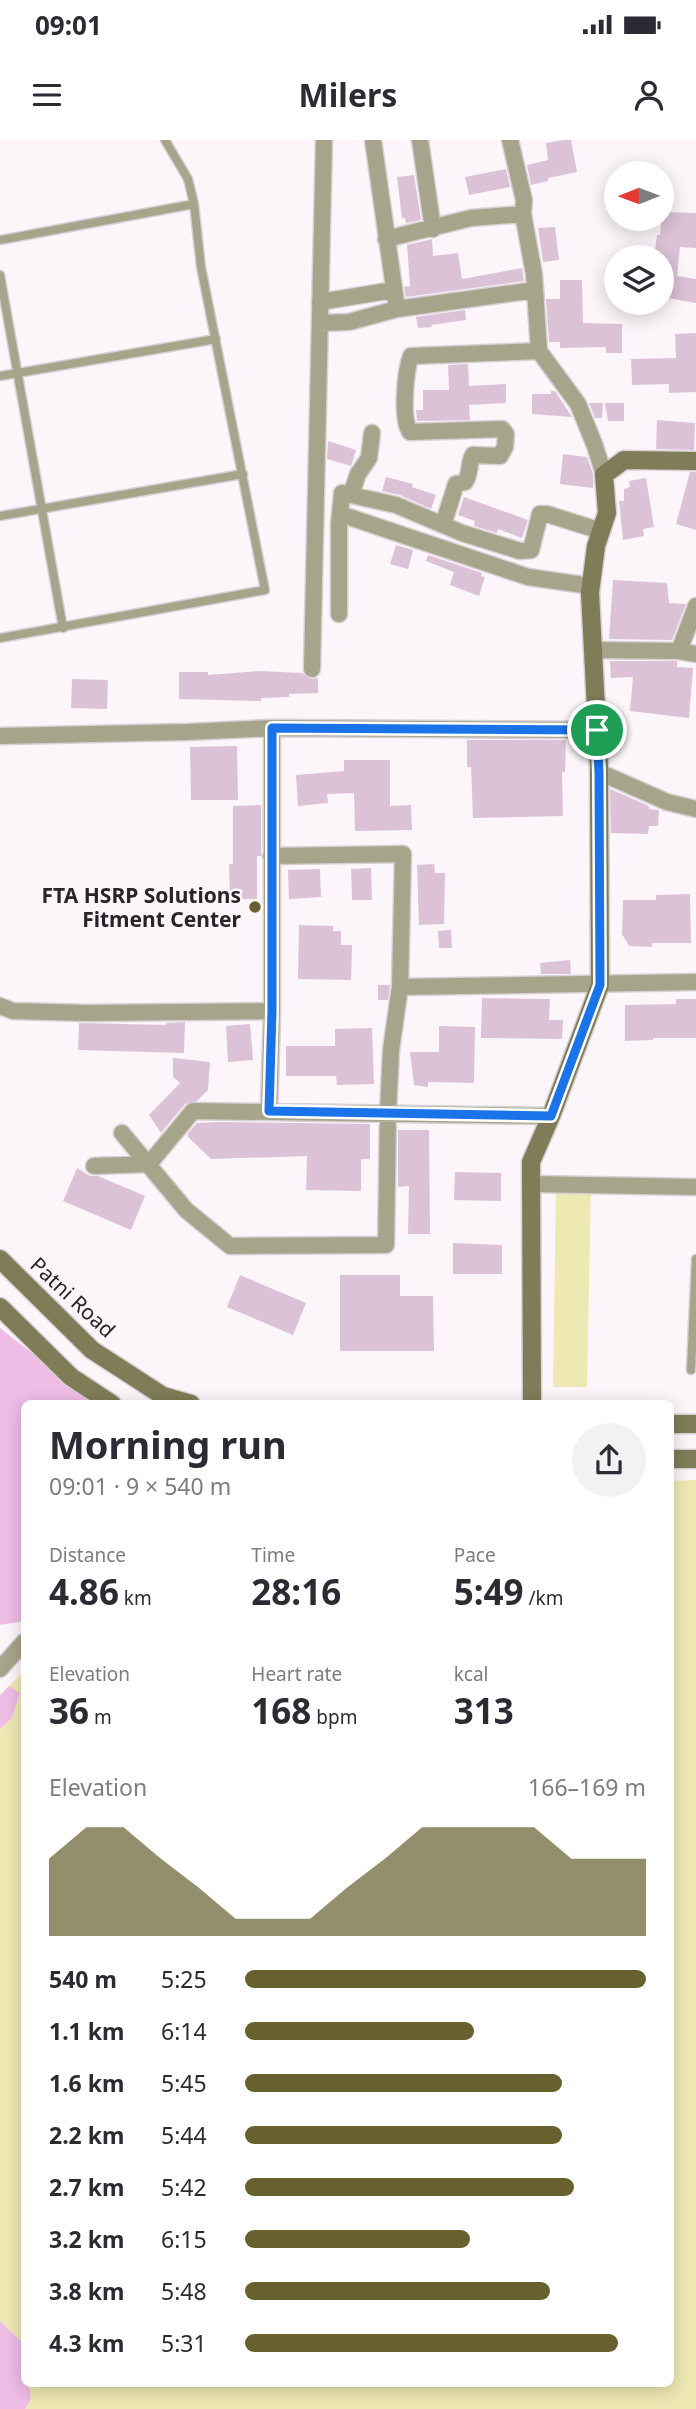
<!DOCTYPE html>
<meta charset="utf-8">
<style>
:root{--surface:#fff;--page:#f2f2f3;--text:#2b2b33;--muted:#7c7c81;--accent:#66612e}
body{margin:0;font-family:"Noto Sans",sans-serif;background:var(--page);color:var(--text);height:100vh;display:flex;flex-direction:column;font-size:26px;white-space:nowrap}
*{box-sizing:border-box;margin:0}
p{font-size:23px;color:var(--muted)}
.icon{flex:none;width:38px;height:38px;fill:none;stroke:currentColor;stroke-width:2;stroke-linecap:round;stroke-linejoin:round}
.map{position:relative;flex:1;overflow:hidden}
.details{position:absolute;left:21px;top:1260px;width:653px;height:987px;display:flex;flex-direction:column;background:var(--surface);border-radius:10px;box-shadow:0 4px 18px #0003}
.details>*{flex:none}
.needle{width:46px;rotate:269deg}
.fabs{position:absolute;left:604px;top:21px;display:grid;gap:14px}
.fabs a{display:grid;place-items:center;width:70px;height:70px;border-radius:50%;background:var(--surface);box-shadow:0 4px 18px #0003;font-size:35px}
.pin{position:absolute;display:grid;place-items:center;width:60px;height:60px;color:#fff;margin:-30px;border:4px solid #fff;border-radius:50%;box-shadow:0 2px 7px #0007}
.round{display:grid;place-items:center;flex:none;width:74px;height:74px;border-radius:37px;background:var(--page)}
.summary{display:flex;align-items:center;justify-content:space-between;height:119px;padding:0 28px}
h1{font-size:38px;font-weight:700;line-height:52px}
.metrics{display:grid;grid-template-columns:repeat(3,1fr);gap:10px;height:119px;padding:7px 28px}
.metrics div{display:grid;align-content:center}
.metrics b{font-size:35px;font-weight:700}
.metrics small{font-size:19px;font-weight:400}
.metrics p{font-size:19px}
.chart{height:196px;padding:14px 28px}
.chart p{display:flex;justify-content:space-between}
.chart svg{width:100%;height:126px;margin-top:7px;fill:var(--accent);opacity:.7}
ul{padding:0 28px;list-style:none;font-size:23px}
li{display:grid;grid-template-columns:112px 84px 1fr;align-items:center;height:52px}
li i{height:18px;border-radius:9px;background:var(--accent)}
.status{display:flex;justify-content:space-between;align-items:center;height:49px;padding:0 35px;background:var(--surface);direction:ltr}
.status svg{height:19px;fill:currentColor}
header{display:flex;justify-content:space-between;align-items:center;height:91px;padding:0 28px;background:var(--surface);font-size:32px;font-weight:700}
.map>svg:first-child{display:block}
.green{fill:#eee9b3}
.water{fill:#efbce5}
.building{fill:#dbc2d6}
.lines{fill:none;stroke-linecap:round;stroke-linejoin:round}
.lane-casing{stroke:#d7d0d5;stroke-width:11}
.street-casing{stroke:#d7d0d5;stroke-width:19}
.secondary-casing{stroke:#d7d0d5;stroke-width:21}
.lane{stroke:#a6a48b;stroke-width:8}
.street{stroke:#a6a48b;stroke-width:16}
.secondary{stroke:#7f7c57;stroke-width:18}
.route-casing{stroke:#fff;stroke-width:14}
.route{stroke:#1a73e8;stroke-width:9}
.poi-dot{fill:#66612e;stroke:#fcf6fb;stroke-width:2.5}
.labels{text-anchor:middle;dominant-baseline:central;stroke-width:5;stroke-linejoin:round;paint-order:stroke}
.poi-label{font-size:21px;font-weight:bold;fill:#2c232a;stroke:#fcf6fb;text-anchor:end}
.street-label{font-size:21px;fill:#2c232a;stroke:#fcf6fb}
</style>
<div class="status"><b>09:01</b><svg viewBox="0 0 49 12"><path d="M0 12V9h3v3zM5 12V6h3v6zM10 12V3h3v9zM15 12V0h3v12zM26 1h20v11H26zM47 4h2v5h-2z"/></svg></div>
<header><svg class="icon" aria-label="menu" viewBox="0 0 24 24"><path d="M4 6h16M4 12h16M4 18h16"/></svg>Milers<svg class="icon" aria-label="person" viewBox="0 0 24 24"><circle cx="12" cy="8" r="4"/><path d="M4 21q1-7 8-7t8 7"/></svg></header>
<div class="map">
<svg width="696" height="2269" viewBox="0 0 696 2269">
<rect width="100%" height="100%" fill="#fcf6fb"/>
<path class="green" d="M556,1044H591L587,1247H553Z
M696,1340V2269H25L31,2259L29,2244H670V1341Z
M24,1531V2204L0,2181V1589L12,1578L20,1554L9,1546Z"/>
<path class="water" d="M0,1188L96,1263L24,1264V1481L0,1485Z
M9,1546L20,1553L12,1578L0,1589V1555Z
M0,2181L24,2204V2244H29L31,2259L25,2269H0Z"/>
<path class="building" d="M564,0H571L577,32L548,38V41L531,45L527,25L548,20L546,3Z
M506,29L510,47L469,55L465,37Z
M414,35L421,80L406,83L405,78H402L397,37Z
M662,72L696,73V108L680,107L677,136L696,139V163L662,157V117H654L657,95H660Z
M555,87L559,120L543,122L538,88Z
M432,99L433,116L458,113L462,139L522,128L524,141L406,157L404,147L410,146L407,105Z
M560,140H582L583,183L622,184V213H606V207L560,208V202H549L546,159H560Z
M465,170L466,180L431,185L432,187L418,188L416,177Z
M696,193V252L669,253V244L632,245L631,219L676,218L675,194Z
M468,224L469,246L506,244V263L469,265L470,280L417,281L416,270H423V250H449L448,225Z
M551,251H555L572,277L532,274V254H551Z
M589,263H603L602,278H595Z
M605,263H624V281H608Z
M657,280L695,283L694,310L656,309Z
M328,301L356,310L351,326L327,319Z
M563,314L587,317L593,334V348L560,344Z
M690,332H696V390L676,384Z
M386,337L413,344L412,347L436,355L431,369L400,355L382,351Z
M646,338L654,387L643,389L644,396L623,400L619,361H624V349L630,347L629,341Z
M464,357L528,380L522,398L498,389L497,393L474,386L475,381L458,375Z
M396,405L413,410L408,429L390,424Z
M428,415L482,433L481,436L485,437L479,456L450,445L454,432L426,421Z
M613,440L667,443L669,463L686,464L672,500L609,499Z
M610,521H677V527L693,528L689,578L630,571L633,537L611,538Z
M179,532H208V535L260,531L302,533L311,539L318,538V553L289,554V557L261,558V561L179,559Z
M72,539L108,540L107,569L71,568Z
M467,600H566L565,632H562L563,676L473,678L471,627H467Z
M237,606L238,660H191L190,607Z
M344,620H390V666L411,665L412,690L355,691L354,653L327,654L328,663L298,666L296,635L344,631Z
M610,649L649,666V669L659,670L658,686H649L648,694L611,693Z
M261,665V716H257V759H230L229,724H233V666Z
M434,724L435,733H445L444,784L419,785L417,725Z
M371,728L372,760H352L351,729Z
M320,729L321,757L289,759L288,730Z
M690,754L691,803H652V807L629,806L622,794L623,760H656V755Z
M299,785L333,786V791H341V805H352L351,840L298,839Z
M451,790L452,808H439L438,791Z
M570,820L571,834H541L540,823Z
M378,845H390L388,860H378Z
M482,858L550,859L549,880H563L562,899L481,898Z
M676,859H696V898H653V900L625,901V865L676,864Z
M185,882L184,913L78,910L79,883L166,885V883Z
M250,884L253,920L228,922L226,886Z
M439,886L475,887L474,943L428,942V947L414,945L410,912H439Z
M372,888L374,944L337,945L336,936H286V906H335V889Z
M173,918L210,922L208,950L197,961L185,964L161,993L149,975L180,943L173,937Z
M218,982L370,984V1019H361V1051L306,1050L307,1016L211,1019L188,997V993L197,983Z
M398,990H429L430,1094H408L409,1046L398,1047Z
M77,1028L90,1036H98L145,1056L131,1090L63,1061Z
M455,1032L501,1033V1061L454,1060Z
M453,1103L502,1105V1134H453Z
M240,1135L306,1163L293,1195L227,1167Z
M340,1135H400V1156H433L434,1211H340Z"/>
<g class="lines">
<g class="lane-casing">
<path id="lane" d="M0,100L194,64
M0,135L63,488
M0,236L216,199
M0,376L243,334
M0,498L265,450L201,127L194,64L188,39L165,0
M691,1230L696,1119"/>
</g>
<g class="street-casing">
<path id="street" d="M373,0L397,169
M420,0L433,89
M510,0L524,60L523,74L534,134L539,211L578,264L595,306L604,335
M386,99L471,78L523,74
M320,162L393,150
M320,183L349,182L397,169L535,150
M351,355L358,334L369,318L372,293
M340,374L528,437L591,446
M443,385L456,344L465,342C471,334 468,324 473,315L500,316L505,307L506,294L502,289L410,292C401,278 405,232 411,216L539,211
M696,466L679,511L696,514
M339,474V384L342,353L396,365L462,393L520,411L531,410L540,374H547L601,391
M593,510L679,511
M312,529L324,0
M0,596L187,592L272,588L597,590
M599,632L667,662L696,669
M400,847L696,842
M0,866L13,871L87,873L272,871
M269,971L272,871V588
M122,993L186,1070L230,1106L386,1105L388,973L391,910L400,847L403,714L271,716
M94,1026L149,1024L193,971L551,976
M531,1044L696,1047
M0,1529L24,1502"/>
</g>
<g class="secondary-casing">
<path id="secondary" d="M0,1119L92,1210L163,1256L191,1264
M0,1167L71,1237L112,1264
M532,1264L531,1022L551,976L600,845L599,626L590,453L596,406L607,373L604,335L624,320L696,321
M670,1284H696
M670,1319H696"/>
</g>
<use href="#lane" class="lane"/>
<use href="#street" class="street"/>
<use href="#secondary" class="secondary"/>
</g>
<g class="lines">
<g class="route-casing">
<path id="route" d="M272,588L597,590L599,632L600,845L551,976L269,971L272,871Z"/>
</g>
<use href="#route" class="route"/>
</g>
<circle class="poi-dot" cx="255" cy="767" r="7"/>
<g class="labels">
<g class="poi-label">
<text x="241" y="755">FTA HSRP Solutions<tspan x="241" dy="24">Fitment Center</tspan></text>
</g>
<g class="street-label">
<text transform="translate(73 1157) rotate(43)">Patni Road</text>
</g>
</g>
</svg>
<div class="fabs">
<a><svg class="needle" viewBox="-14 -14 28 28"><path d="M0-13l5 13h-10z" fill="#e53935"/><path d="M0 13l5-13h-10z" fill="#7c7c81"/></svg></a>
<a><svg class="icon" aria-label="layers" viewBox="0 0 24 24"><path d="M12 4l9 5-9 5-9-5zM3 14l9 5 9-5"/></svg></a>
</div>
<div class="pin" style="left:597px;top:590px;background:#1e9e55"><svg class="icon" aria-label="arrive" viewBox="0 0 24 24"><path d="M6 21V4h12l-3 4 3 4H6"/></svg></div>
<section class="details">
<div class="summary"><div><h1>Morning run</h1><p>09:01 · 9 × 540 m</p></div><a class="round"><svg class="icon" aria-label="share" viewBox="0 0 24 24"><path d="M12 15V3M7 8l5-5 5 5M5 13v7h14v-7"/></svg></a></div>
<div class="metrics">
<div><p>Distance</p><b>4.86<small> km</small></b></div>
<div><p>Time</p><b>28:16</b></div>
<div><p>Pace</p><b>5:49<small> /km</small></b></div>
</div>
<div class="metrics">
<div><p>Elevation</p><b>36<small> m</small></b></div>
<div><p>Heart rate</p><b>168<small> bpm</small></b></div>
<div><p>kcal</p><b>313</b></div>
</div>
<div class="chart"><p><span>Elevation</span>166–169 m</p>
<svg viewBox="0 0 160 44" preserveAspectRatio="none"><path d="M0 44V17L10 6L20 6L30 17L40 27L50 38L60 38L70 38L80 27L90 17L100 6L110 6L120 6L130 6L140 17L150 17L160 17V44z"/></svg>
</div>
<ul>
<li><b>540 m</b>5:25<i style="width:100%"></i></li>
<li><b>1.1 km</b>6:14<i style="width:57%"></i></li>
<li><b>1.6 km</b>5:45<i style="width:79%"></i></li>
<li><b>2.2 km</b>5:44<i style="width:79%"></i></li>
<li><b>2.7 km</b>5:42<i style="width:82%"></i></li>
<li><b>3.2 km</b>6:15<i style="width:56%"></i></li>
<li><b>3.8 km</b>5:48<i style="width:76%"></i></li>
<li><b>4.3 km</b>5:31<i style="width:93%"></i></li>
</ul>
</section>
</div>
